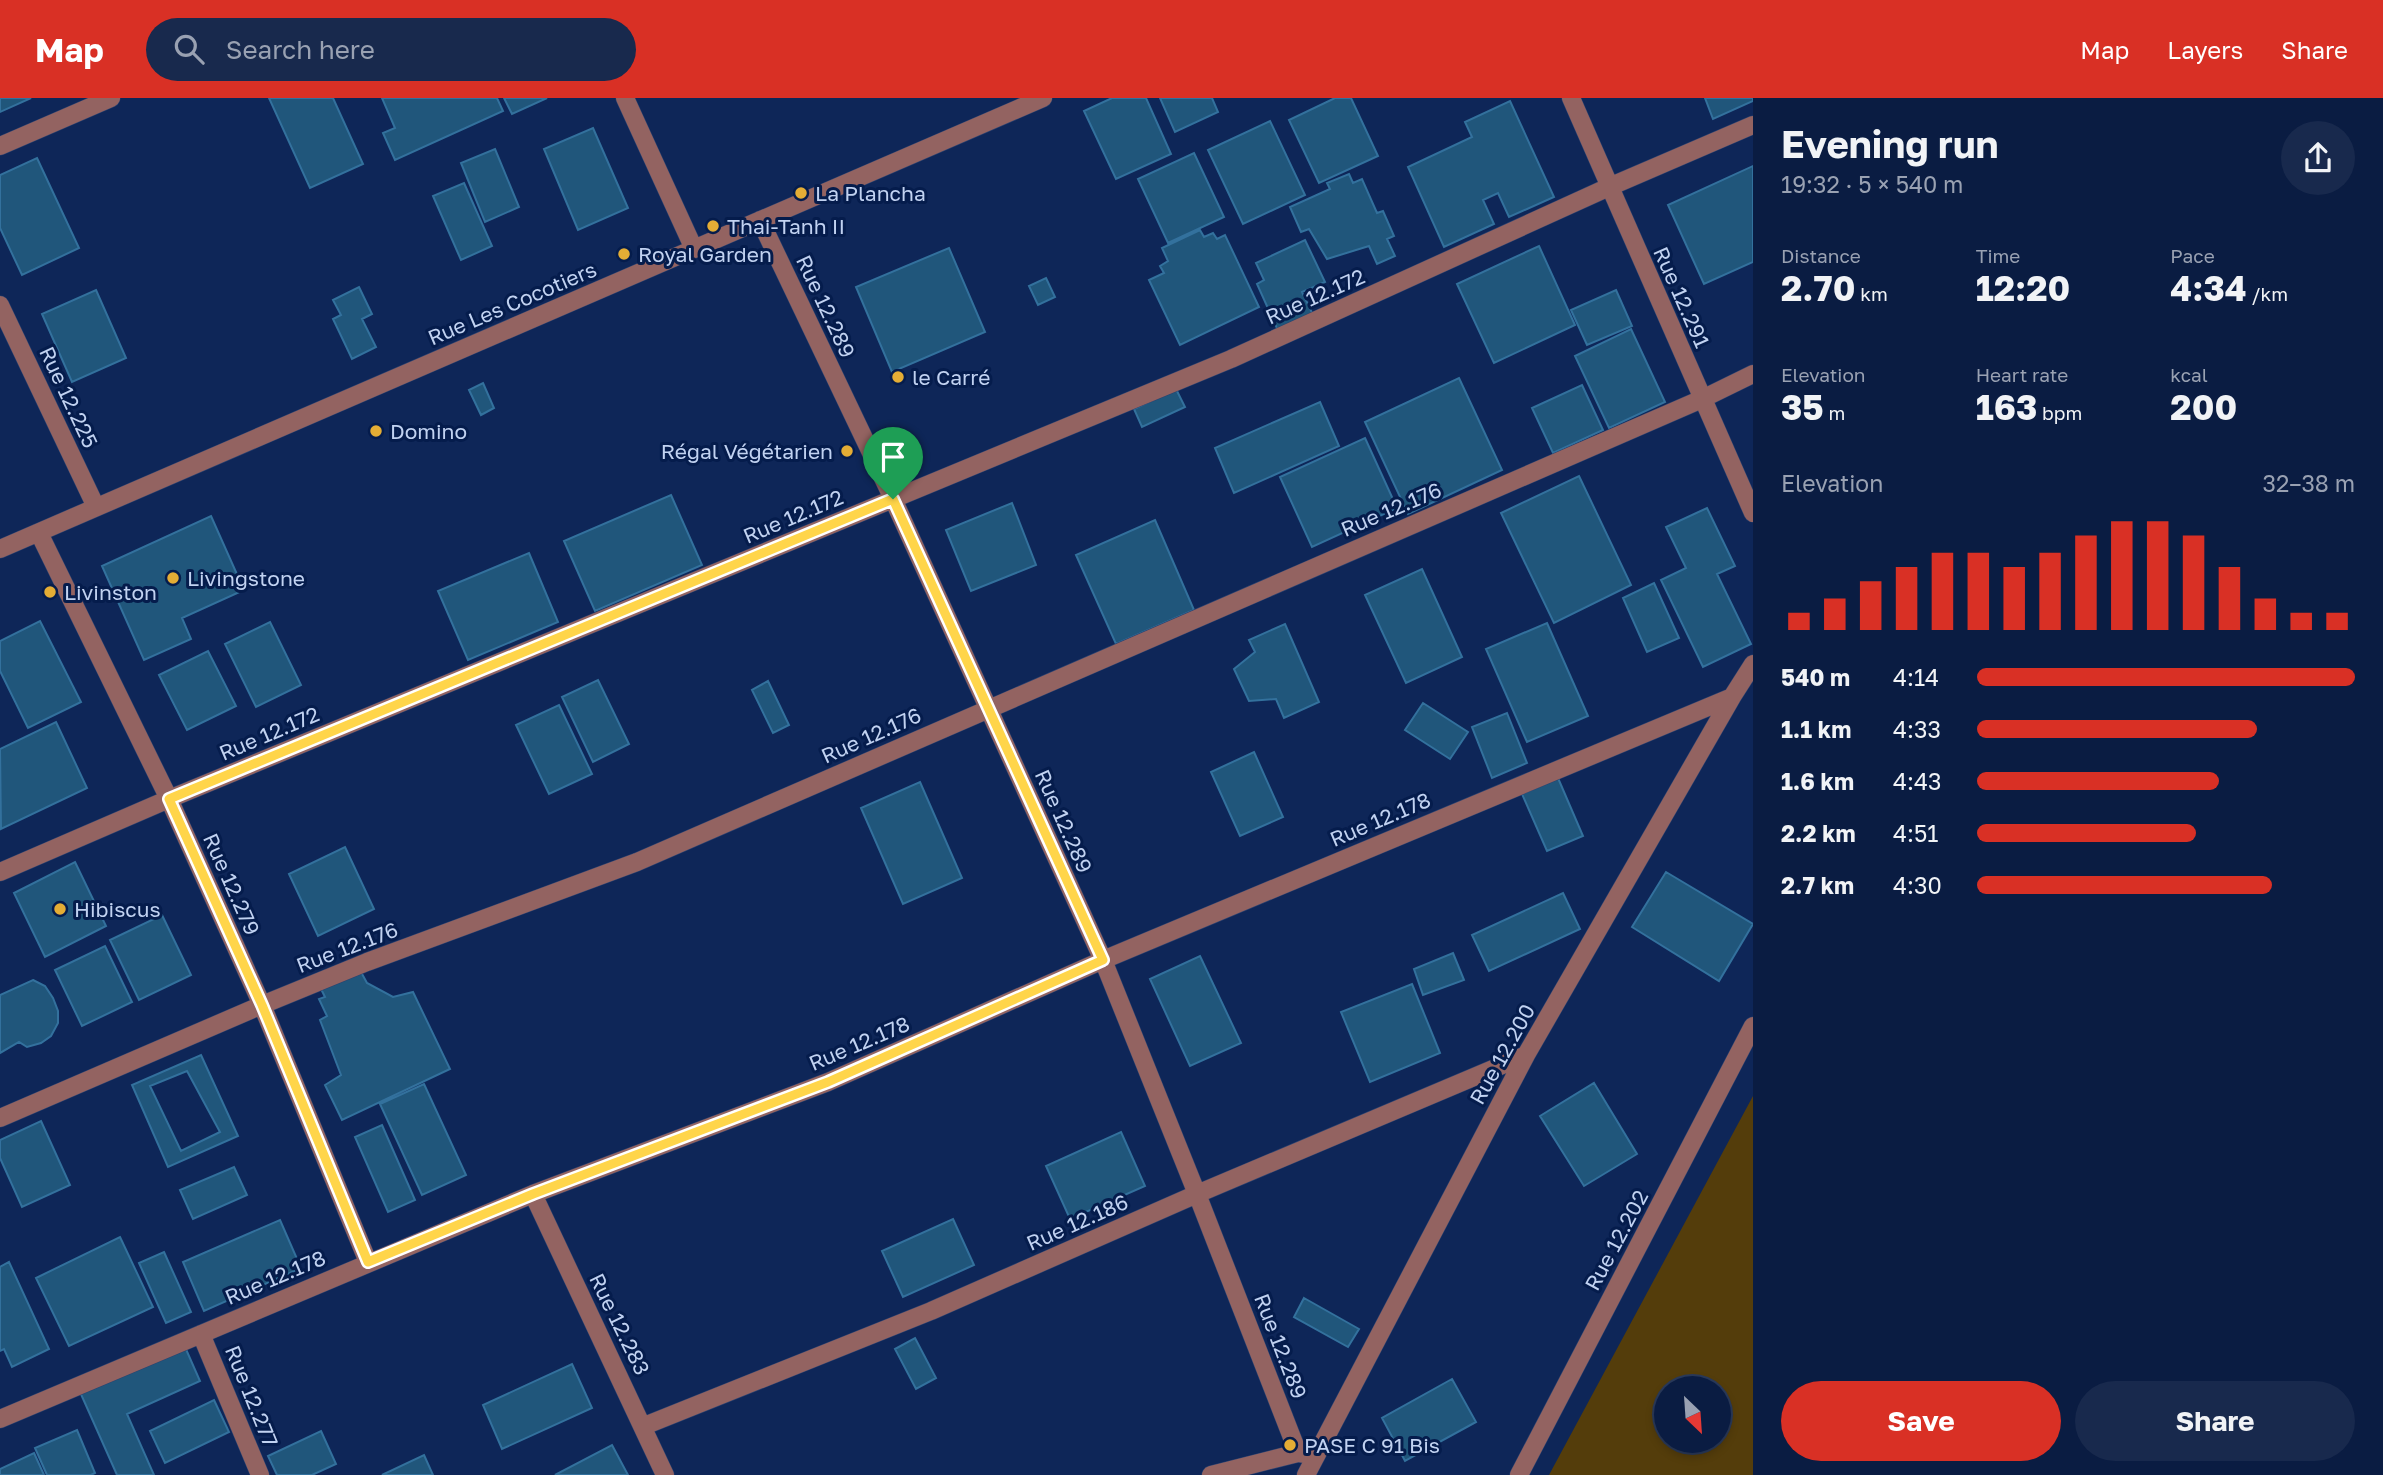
<!DOCTYPE html>
<meta charset="utf-8">
<style>
:root{--surface:#0a1c42;--page:#18294d;--text:#f1f3f6;--muted:#99a1b2;--line:#2a3a5b;--accent:#d93025}
body{margin:0;font-family:"Golos Text",sans-serif;background:var(--page);color:var(--text);height:100vh;display:flex;flex-direction:column;font-size:26px;white-space:nowrap}
*{box-sizing:border-box;margin:0}
p{font-size:23px;color:var(--muted)}
.icon{flex:none;width:38px;height:38px;fill:none;stroke:currentColor;stroke-width:2;stroke-linecap:round;stroke-linejoin:round}
.map{position:relative;flex:1;overflow:hidden}
.drawer{display:flex;flex-direction:column;background:var(--surface);width:630px}
.drawer>*{flex:none}
.needle{width:46px;rotate:155deg}
.fabs{position:absolute;left:1654px;top:1278px;display:grid;gap:14px}
.fabs a{display:grid;place-items:center;width:77px;height:77px;border-radius:50%;background:var(--surface);box-shadow:0 4px 10px #0003,0 0 0 2px var(--line);font-size:35px}
.pin{position:absolute;display:grid;place-items:center;width:60px;height:60px;color:#fff;margin:-72px -30px;border-radius:50% 50% 50% 0;rotate:-45deg;box-shadow:0 0 7px #0007}
.pin .icon{rotate:45deg}
.round{display:grid;place-items:center;flex:none;width:74px;height:74px;border-radius:37px;background:var(--page)}
.overview{display:flex;align-items:center;justify-content:space-between;height:119px;padding:0 28px}
h1{font-size:38px;font-weight:700;line-height:52px}
.metrics{display:grid;grid-template-columns:repeat(3,1fr);gap:10px;height:119px;padding:7px 28px}
.metrics div{display:grid;align-content:center}
.metrics b{font-size:35px;font-weight:700}
.metrics small{font-size:19px;font-weight:400}
.metrics p{font-size:19px}
.chart{height:196px;padding:14px 28px}
.chart p{display:flex;justify-content:space-between}
.chart svg{width:100%;height:126px;margin-top:7px;stroke:var(--accent);stroke-width:6}
.cta{display:flex;gap:14px;margin-top:auto;padding:14px 28px}
.cta a{flex:1;height:80px;border-radius:42px;background:var(--accent);color:#fff;font-size:28px;font-weight:700;line-height:80px;text-align:center}
.cta a+a{background:var(--page);color:var(--text)}
ul{padding:0 28px;list-style:none;font-size:23px}
li{display:grid;grid-template-columns:112px 84px 1fr;align-items:center;height:52px}
li i{height:18px;border-radius:9px;background:var(--accent)}
header{display:flex;align-items:center;gap:42px;box-sizing:border-box;height:98px;padding:0 35px;background:var(--accent);color:#fff}
header strong{font-size:33px}
nav{display:flex;gap:38px;margin-inline-start:auto;font-size:24px}
.search{width:490px;height:63px;background:var(--page);display:flex;align-items:center;gap:18px;box-sizing:border-box;padding:0 24px;border-radius:38px;color:var(--muted);font-size:26px}
main{display:flex;flex:1;min-height:0}
.map>svg:first-child{display:block}
.green{fill:#543d0b;fill-rule:evenodd}
.building{fill:#20567b;stroke:#33719d;stroke-width:2;fill-rule:evenodd}
.lines{fill:none;stroke-linecap:round;stroke-linejoin:round}
.minor-casing{stroke:#2b4270;stroke-width:19}
.minor{stroke:#936361;stroke-width:18}
.route-casing{stroke:#fff;stroke-width:14}
.route{stroke:#ffd54a;stroke-width:9}
.poi-dot{fill:#e4ad35;stroke:#051c4c;stroke-width:2.5}
.labels{text-anchor:middle;dominant-baseline:central;stroke-width:6;stroke-linejoin:round;paint-order:stroke}
.poi-label{font-size:21px;fill:#c1d2f1;stroke:#051c4c;text-anchor:start}
.street-label{font-size:21px;fill:#c1d2f1;stroke:#051c4c}
</style>
<header>
<strong>Map</strong>
<div class="search"><svg class="icon" aria-label="search" viewBox="0 0 24 24"><circle cx="10" cy="10" r="6"/><path d="M15 15l6 6"/></svg>Search here</div>
<nav><a>Map</a><a>Layers</a><a>Share</a></nav>
</header>
<main>
<div class="map">
<svg width="1753" height="1377" viewBox="0 0 1753 1377">
<rect width="100%" height="100%" fill="#0e2658"/>
<path class="green" d="M1753,998V1377H1549ZM1666,1290H1718V1342H1666Z"/>
<path class="building" d="M0,0H31L0,14Z
M269,0H333L363,66L310,90Z
M382,0H497L503,13L395,62L383,35L395,30Z
M504,0H547L512,16Z
M1112,0H1146L1171,56L1116,81L1084,13Z
M1160,0H1212L1218,14L1175,34Z
M1335,0H1351L1378,58L1319,85L1289,22Z
M1705,0H1753V3L1713,21Z
M1510,3L1554,99L1509,119L1498,95L1483,102L1494,126L1444,149L1408,69L1472,39L1465,24Z
M1270,23L1305,97L1243,126L1208,52Z
M593,30L628,110L578,132L544,51Z
M495,51L519,109L485,124L461,65Z
M1194,55L1224,119L1168,145L1138,81Z
M37,60L79,150L22,177L0,130V77Z
M1753,68V164L1704,186L1668,107Z
M1349,76L1353,85L1362,81L1377,115L1383,113L1394,138L1387,141L1395,158L1377,166L1369,148L1327,161L1309,131L1301,134L1290,109L1330,91L1327,85Z
M464,85L492,148L461,162L433,98Z
M1200,132L1204,139L1213,135L1217,141L1225,137L1259,209L1180,247L1149,182L1164,175L1160,168L1168,163L1162,150Z
M1305,142L1325,184L1302,194L1315,221L1280,237L1257,186L1264,182L1256,165Z
M1539,148L1575,227L1494,265L1457,186Z
M949,150L985,234L892,274L856,189Z
M1046,180L1055,199L1038,207L1029,188Z
M359,189L372,216L362,221L376,249L352,261L333,221L341,217L333,202Z
M96,192L126,260L72,284L42,216Z
M1616,192L1632,228L1587,247L1571,212Z
M1631,231L1665,304L1609,330L1575,258Z
M1459,280L1502,372L1408,416L1365,324Z
M483,285L494,310L481,317L469,292Z
M1582,287L1603,332L1553,355L1532,310Z
M1176,291L1185,309L1142,329L1134,311Z
M1320,304L1339,348L1234,395L1215,350Z
M1365,340L1397,410L1312,449L1280,379Z
M1579,378L1631,487L1554,525L1501,415Z
M671,397L702,467L595,513L564,443Z
M1012,405L1036,467L971,493L946,432Z
M1707,410L1735,468L1717,476L1751,546L1703,569L1661,482L1686,470L1666,429Z
M211,418L244,492L182,520L191,541L144,562L102,468Z
M1155,422L1194,512L1116,546L1076,457Z
M529,455L558,524L468,562L438,493Z
M1422,471L1462,559L1406,585L1365,497Z
M1654,485L1679,540L1647,554L1623,500Z
M40,523L81,604L28,630L0,573V543Z
M270,524L301,587L256,609L225,546Z
M1547,525L1588,618L1527,644L1486,551Z
M1285,526L1319,604L1284,620L1276,601L1249,603L1234,571L1255,554L1249,542Z
M208,553L236,608L187,632L159,577Z
M598,582L629,646L593,664L562,599Z
M768,583L789,627L773,635L752,592Z
M1423,605L1468,634L1450,661L1405,632Z
M559,607L592,676L549,696L516,627Z
M1507,615L1527,665L1492,680L1472,629Z
M56,624L87,690L1,731L0,651Z
M1254,654L1283,719L1240,738L1211,674Z
M1558,680L1583,738L1547,753L1522,696Z
M920,684L962,780L903,806L861,710Z
M345,749L374,811L318,838L289,776Z
M75,764L106,828L45,859L14,795Z
M1666,774L1753,826L1719,883L1632,829Z
M1563,795L1580,831L1489,873L1472,837Z
M162,817L191,877L139,902L110,842Z
M105,848L132,904L82,928L55,872Z
M1453,855L1464,882L1423,897L1414,871Z
M1200,858L1241,945L1190,968L1150,881Z
M361,874L367,885L393,899L413,894L450,971L342,1022L325,987L341,977L320,922L327,918L319,901L325,899L321,891Z
M33,882L45,888L53,900L58,913V925L51,938L41,945L27,949L19,944L0,955V897Z
M1412,886L1440,955L1370,984L1341,914Z
M201,957L238,1038L168,1069L132,987ZM187,973L220,1034L181,1053L150,988Z
M1594,985L1637,1056L1584,1088L1540,1018Z
M424,986L466,1077L422,1097L380,1006Z
M41,1023L70,1087L22,1109L0,1060V1042Z
M382,1027L415,1102L388,1114L355,1039Z
M1121,1034L1145,1088L1070,1121L1046,1068Z
M234,1069L247,1097L193,1121L180,1092Z
M953,1121L974,1167L903,1199L882,1153Z
M280,1122L301,1170L204,1213L183,1164Z
M120,1139L153,1209L69,1248L36,1180Z
M164,1154L191,1214L166,1225L139,1165Z
M9,1164L49,1251L12,1269L4,1251L0,1253V1169Z
M1304,1200L1359,1231L1348,1249L1294,1219Z
M915,1240L936,1280L916,1291L895,1251Z
M185,1249L200,1283L127,1316L154,1377H117L80,1294Z
M572,1266L592,1310L502,1351L483,1307Z
M1452,1281L1476,1324L1405,1363L1382,1320Z
M214,1302L229,1334L165,1365L150,1333Z
M77,1332L95,1375L91,1377H47L35,1350Z
M321,1333L336,1366L312,1377H277L268,1358Z
M612,1347L628,1377H555Z
M34,1355L44,1377H0V1371Z
M424,1357L433,1377H382Z"/>
<g class="lines">
<g class="minor-casing">
<path id="minor" d="M625,0L694,151
M1571,0L1753,415
M0,48L111,0
M760,122L893,401L1103,862L1197,1096L1298,1355
M0,207L96,409
M39,435L169,701L262,907L368,1164
M0,451L1043,0
M0,774L169,701L1231,261L1609,89L1753,27
M0,1020L262,907L367,864L637,764L1702,301L1753,276
M533,1096L665,1377
M201,1236L260,1377
M0,1321L533,1096L828,984L1103,862L1732,599
M644,1328L931,1213L1197,1096L1526,957
M1211,1377L1298,1355L1306,1356
M1306,1377L1526,957L1732,599L1753,566
M1519,1377L1753,928"/>
</g>
<use href="#minor" class="minor"/>
</g>
<g class="lines">
<g class="route-casing">
<path id="route" d="M893,401L1103,862L828,984L533,1096L368,1164L262,907L169,701Z"/>
</g>
<use href="#route" class="route"/>
</g>
<g class="poi-dot">
<circle cx="801" cy="95" r="7"/>
<circle cx="713" cy="128" r="7"/>
<circle cx="624" cy="156" r="7"/>
<circle cx="898" cy="279" r="7"/>
<circle cx="376" cy="333" r="7"/>
<circle cx="847" cy="353" r="7"/>
<circle cx="173" cy="480" r="7"/>
<circle cx="50" cy="494" r="7"/>
<circle cx="60" cy="811" r="7"/>
<circle cx="1290" cy="1347" r="7"/>
</g>
<g class="labels">
<g class="poi-label">
<text x="815" y="95">La Plancha</text>
<text x="727" y="128">Thai-Tanh II</text>
<text x="638" y="156">Royal Garden</text>
<text x="912" y="279">le Carré</text>
<text x="390" y="333">Domino</text>
<text x="833" y="353" text-anchor="end">Régal Végétarien</text>
<text x="187" y="480">Livingstone</text>
<text x="64" y="494">Livinston</text>
<text x="74" y="811">Hibiscus</text>
<text x="1304" y="1347">PASE C 91 Bis</text>
</g>
<g class="street-label">
<text transform="translate(1315 198) rotate(-24)">Rue 12.172</text>
<text transform="translate(1682 199) rotate(66)">Rue 12.291</text>
<text transform="translate(512 205) rotate(-23)">Rue Les Cocotiers</text>
<text transform="translate(826 208) rotate(65)">Rue 12.289</text>
<text transform="translate(69 299) rotate(65)">Rue 12.225</text>
<text transform="translate(1391 411) rotate(-23)">Rue 12.176</text>
<text transform="translate(793 418) rotate(-23)">Rue 12.172</text>
<text transform="translate(269 635) rotate(-23)">Rue 12.172</text>
<text transform="translate(871 637) rotate(-24)">Rue 12.176</text>
<text transform="translate(1380 721) rotate(-23)">Rue 12.178</text>
<text transform="translate(1064 723) rotate(66)">Rue 12.289</text>
<text transform="translate(232 786) rotate(66)">Rue 12.279</text>
<text transform="translate(347 849) rotate(-21)">Rue 12.176</text>
<text transform="translate(859 945) rotate(-23)">Rue 12.178</text>
<text transform="translate(1502 956) rotate(-61)">Rue 12.200</text>
<text transform="translate(1077 1124) rotate(-24)">Rue 12.186</text>
<text transform="translate(1616 1142) rotate(-62)">Rue 12.202</text>
<text transform="translate(275 1179) rotate(-23)">Rue 12.178</text>
<text transform="translate(620 1226) rotate(64)">Rue 12.283</text>
<text transform="translate(1281 1248) rotate(69)">Rue 12.289</text>
<text transform="translate(252 1298) rotate(68)">Rue 12.277</text>
</g>
</g>
</svg>
<div class="fabs">
<a><svg class="needle" viewBox="-14 -14 28 28"><path d="M0-13l5 13h-10z" fill="#e53935"/><path d="M0 13l5-13h-10z" fill="#99a1b2"/></svg></a>
</div>
<div class="pin" style="left:893px;top:401px;background:#1e9e55"><svg class="icon" aria-label="arrive" viewBox="0 0 24 24"><path d="M6 21V4h12l-3 4 3 4H6"/></svg></div>
</div>
<section class="drawer">
<div class="overview"><div><h1>Evening run</h1><p>19:32 · 5 × 540 m</p></div><a class="round"><svg class="icon" aria-label="share" viewBox="0 0 24 24"><path d="M12 15V3M7 8l5-5 5 5M5 13v7h14v-7"/></svg></a></div>
<div class="metrics">
<div><p>Distance</p><b>2.70<small> km</small></b></div>
<div><p>Time</p><b>12:20</b></div>
<div><p>Pace</p><b>4:34<small> /km</small></b></div>
</div>
<div class="metrics">
<div><p>Elevation</p><b>35<small> m</small></b></div>
<div><p>Heart rate</p><b>163<small> bpm</small></b></div>
<div><p>kcal</p><b>200</b></div>
</div>
<div class="chart"><p><span>Elevation</span>32–38 m</p>
<svg viewBox="0 0 160 44" preserveAspectRatio="none"><path d="M5 44V38M15 44V33M25 44V27M35 44V22M45 44V17M55 44V17M65 44V22M75 44V17M85 44V11M95 44V6M105 44V6M115 44V11M125 44V22M135 44V33M145 44V38M155 44V38"/></svg>
</div>
<ul>
<li><b>540 m</b>4:14<i style="width:100%"></i></li>
<li><b>1.1 km</b>4:33<i style="width:74%"></i></li>
<li><b>1.6 km</b>4:43<i style="width:64%"></i></li>
<li><b>2.2 km</b>4:51<i style="width:58%"></i></li>
<li><b>2.7 km</b>4:30<i style="width:78%"></i></li>
</ul>
<div class="cta"><a>Save</a><a>Share</a></div>
</section>
</main>
